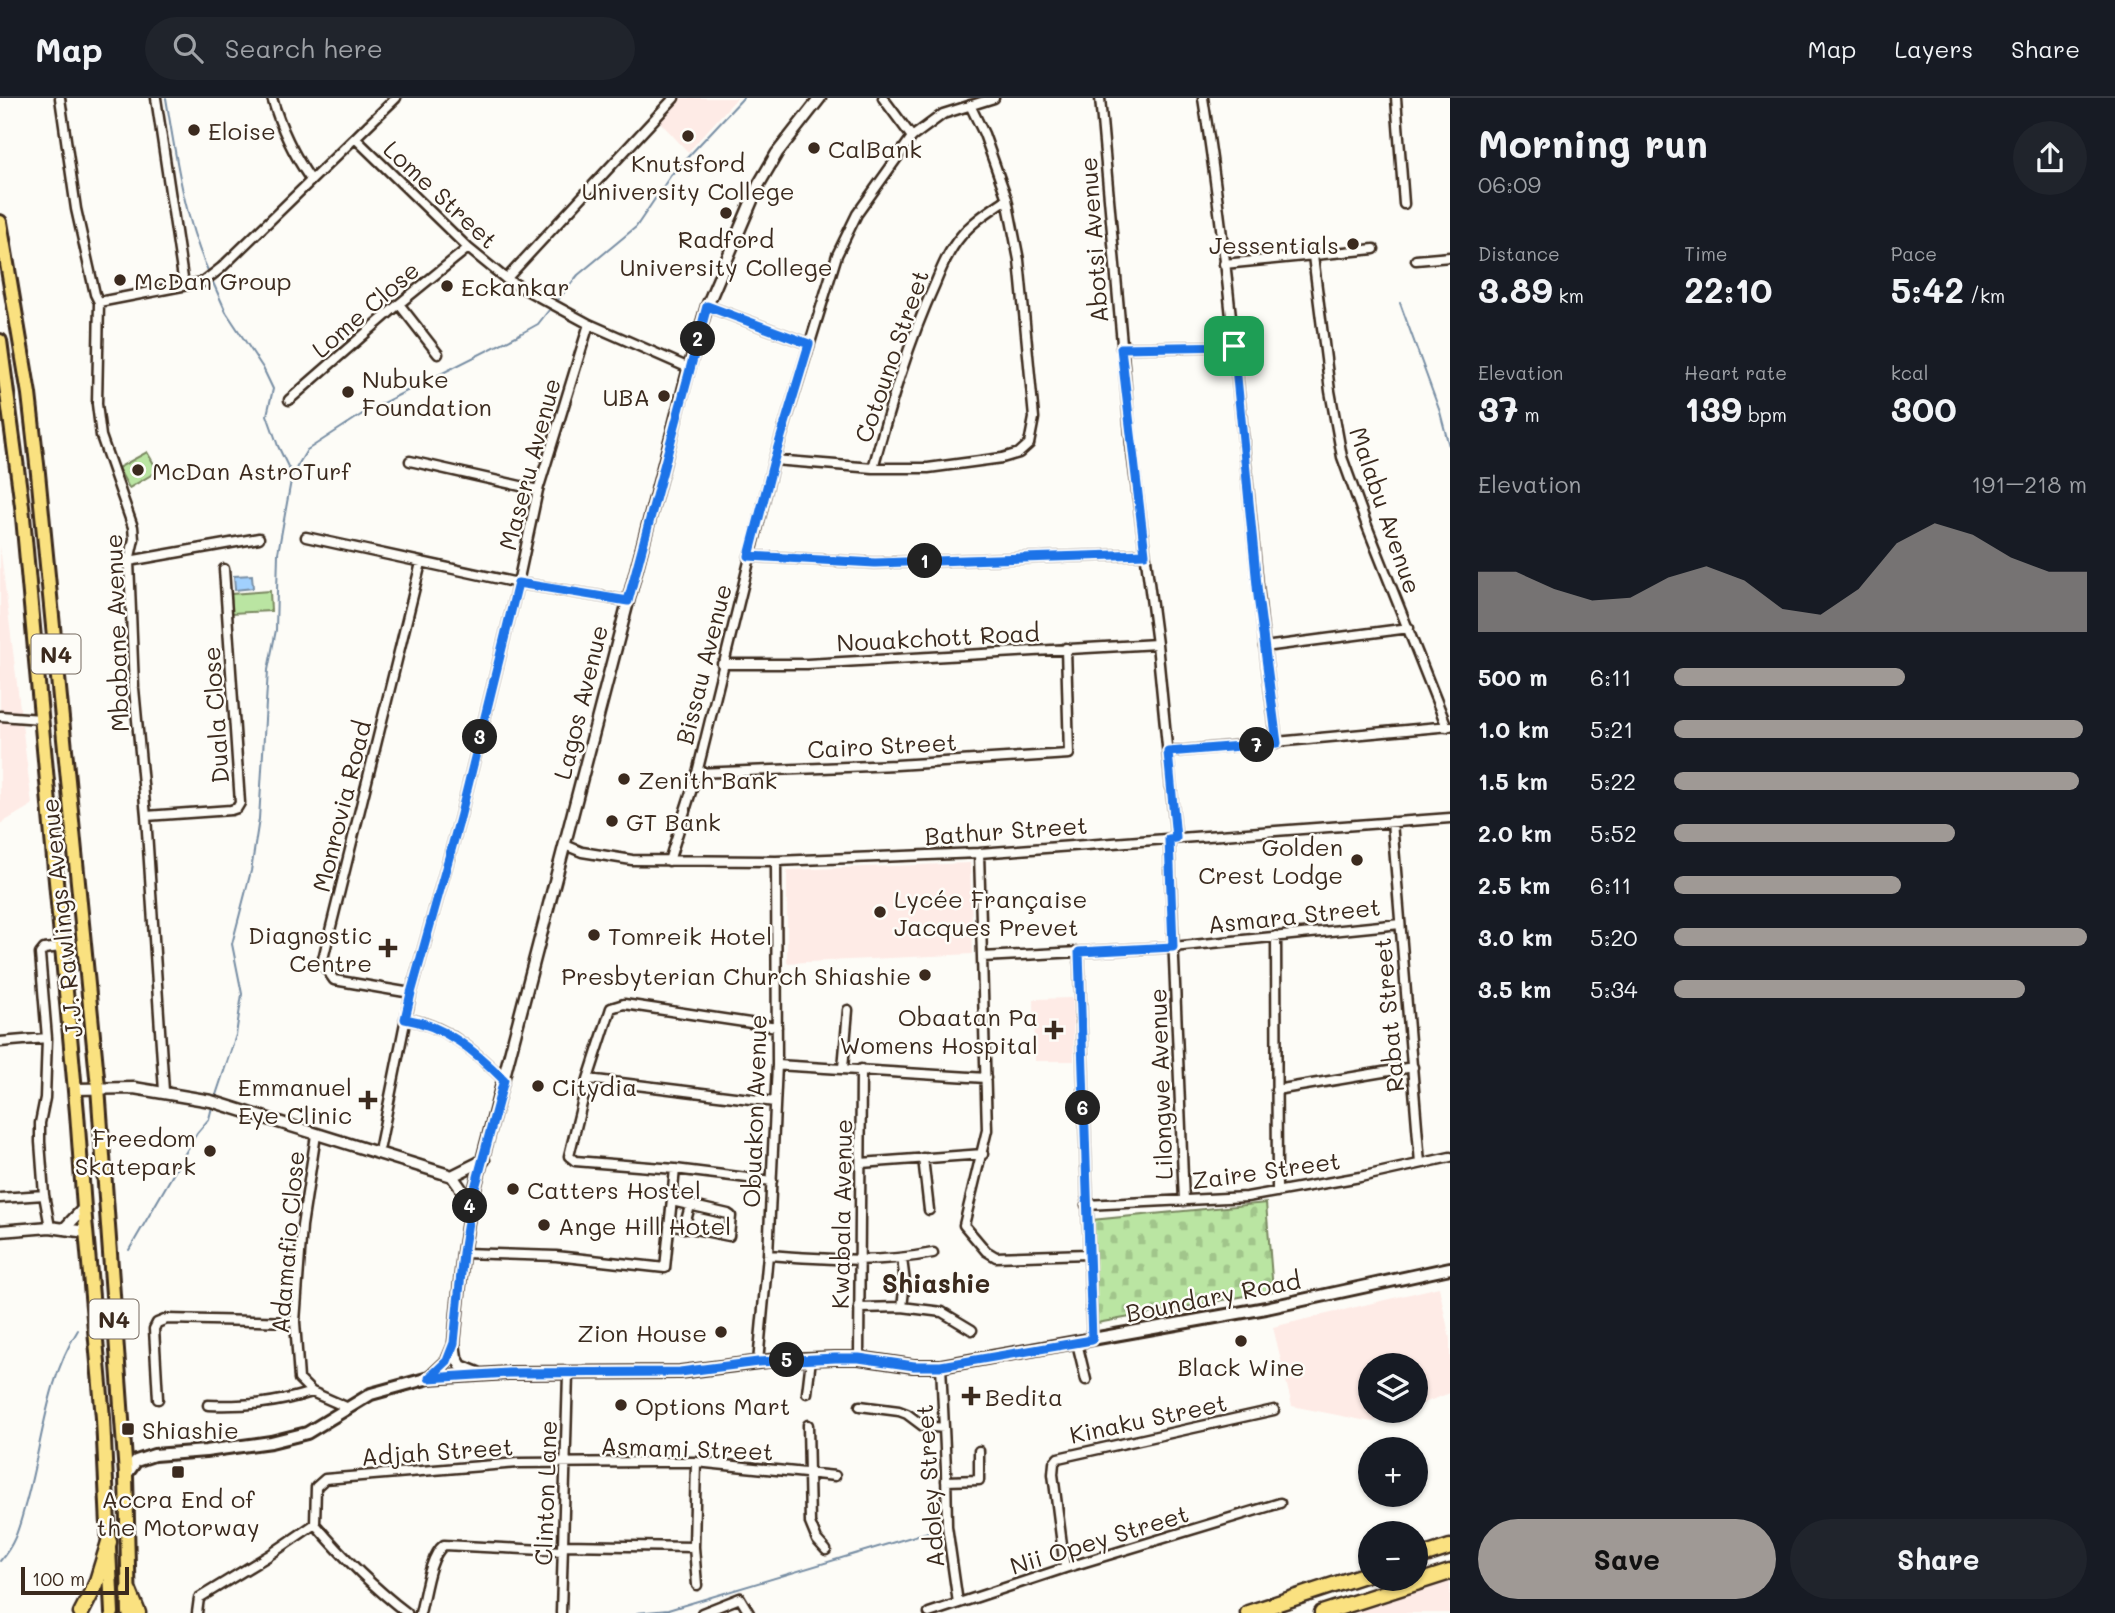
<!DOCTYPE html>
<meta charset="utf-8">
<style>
:root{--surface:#171b24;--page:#20242c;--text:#f1f3f6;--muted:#9ea1a6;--line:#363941;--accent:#9f9995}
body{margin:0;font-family:Mali,sans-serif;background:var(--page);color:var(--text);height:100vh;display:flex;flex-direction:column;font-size:26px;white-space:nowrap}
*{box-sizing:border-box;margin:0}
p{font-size:23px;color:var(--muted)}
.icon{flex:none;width:38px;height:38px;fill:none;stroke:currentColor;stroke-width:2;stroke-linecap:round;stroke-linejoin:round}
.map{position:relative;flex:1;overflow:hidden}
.side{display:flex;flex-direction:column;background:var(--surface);width:665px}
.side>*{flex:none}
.fabs{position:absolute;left:1358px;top:1255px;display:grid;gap:14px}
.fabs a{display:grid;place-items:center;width:70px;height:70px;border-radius:50%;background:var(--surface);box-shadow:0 2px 5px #0004;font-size:35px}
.scale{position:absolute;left:21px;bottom:18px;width:108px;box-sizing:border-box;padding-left:7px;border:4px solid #3b2a1e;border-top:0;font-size:19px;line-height:24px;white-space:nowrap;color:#3b2a1e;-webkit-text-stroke:5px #fdfcf7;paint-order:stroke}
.pin{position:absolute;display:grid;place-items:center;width:60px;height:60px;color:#fff;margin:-30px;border-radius:14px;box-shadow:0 4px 10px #0006}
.km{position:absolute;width:35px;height:35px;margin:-18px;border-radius:50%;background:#222;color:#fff;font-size:19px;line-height:35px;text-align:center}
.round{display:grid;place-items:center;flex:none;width:74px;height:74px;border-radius:37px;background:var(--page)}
.summary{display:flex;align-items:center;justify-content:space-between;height:119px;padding:0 28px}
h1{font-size:38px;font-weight:700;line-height:52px}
.stats{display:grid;grid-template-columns:repeat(3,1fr);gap:10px;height:119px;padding:7px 28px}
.stats div{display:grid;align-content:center}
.stats b{font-size:35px;font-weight:700}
.stats small{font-size:19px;font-weight:400}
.stats p{font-size:19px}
.chart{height:196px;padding:14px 28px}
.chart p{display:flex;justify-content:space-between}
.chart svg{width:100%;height:126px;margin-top:7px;fill:var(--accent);opacity:.7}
.primary-button{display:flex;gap:14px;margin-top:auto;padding:14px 28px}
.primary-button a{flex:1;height:80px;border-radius:42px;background:var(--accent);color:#111;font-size:28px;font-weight:700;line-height:80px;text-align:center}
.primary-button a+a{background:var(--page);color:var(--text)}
ul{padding:0 28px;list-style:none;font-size:23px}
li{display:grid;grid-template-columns:112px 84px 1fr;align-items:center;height:52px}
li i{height:18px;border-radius:9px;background:var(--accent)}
header{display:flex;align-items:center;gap:42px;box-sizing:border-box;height:98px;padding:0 35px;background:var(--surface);border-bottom:2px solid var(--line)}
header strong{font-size:33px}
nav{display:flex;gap:38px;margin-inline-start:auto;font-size:24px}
.search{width:490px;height:63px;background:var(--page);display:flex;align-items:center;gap:18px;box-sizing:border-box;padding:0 24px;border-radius:38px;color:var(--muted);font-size:26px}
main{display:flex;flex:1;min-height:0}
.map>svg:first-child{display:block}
.built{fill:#feebe6}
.cemetery{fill:url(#cemetery-stones);stroke:#7a8860;stroke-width:2}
.pitch{fill:#bae5a2;stroke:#7a8860;stroke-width:2}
.water{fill:#a1d0fd;stroke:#788ea4;stroke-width:2}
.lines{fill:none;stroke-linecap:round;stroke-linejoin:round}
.stream{stroke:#788ea4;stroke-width:2}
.minor-casing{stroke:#3b2a1e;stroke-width:13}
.tertiary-casing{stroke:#3b2a1e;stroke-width:15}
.secondary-casing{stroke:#3b2a1e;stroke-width:16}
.trunk-casing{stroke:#3b2a1e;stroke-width:18}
.motorway-casing{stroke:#3b2a1e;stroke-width:19}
.minor{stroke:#fdfcf7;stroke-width:8}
.tertiary{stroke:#fdfcf7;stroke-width:10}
.secondary{stroke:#fdfcf7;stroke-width:10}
.trunk{stroke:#fae180;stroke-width:12}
.motorway{stroke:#fae180;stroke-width:14}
.route-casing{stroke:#fff;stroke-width:14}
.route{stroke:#1a73e8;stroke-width:9}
.poi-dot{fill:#3b2a1e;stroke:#fdfcf7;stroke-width:2.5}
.labels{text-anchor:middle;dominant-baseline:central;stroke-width:5;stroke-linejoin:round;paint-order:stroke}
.shield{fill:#fdfcf7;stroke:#75695f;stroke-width:2}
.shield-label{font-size:23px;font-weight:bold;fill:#3b2a1e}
.poi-label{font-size:24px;fill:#3b2a1e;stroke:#fdfcf7;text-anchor:start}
.street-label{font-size:24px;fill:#3b2a1e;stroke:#fdfcf7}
.neighbourhood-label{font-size:26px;font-weight:bold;fill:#3b2a1e;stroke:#fdfcf7}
</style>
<header>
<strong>Map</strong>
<div class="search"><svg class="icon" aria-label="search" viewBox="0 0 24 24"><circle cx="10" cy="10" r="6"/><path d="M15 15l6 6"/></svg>Search here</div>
<nav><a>Map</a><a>Layers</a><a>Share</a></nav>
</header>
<main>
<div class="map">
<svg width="1450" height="1515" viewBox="0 0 1450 1515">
<defs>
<pattern id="cemetery-stones" width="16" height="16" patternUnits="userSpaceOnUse" patternTransform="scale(1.75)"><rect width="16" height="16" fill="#bae5a2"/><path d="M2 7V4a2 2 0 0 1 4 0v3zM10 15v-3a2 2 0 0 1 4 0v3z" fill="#a1c58b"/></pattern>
</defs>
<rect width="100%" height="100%" fill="#fdfcf7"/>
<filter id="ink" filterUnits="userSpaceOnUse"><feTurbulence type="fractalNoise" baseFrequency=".0143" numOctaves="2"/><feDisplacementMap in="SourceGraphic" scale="14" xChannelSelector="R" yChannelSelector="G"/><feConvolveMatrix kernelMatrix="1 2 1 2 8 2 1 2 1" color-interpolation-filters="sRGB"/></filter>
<g filter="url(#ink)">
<path class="built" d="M679,0H737L688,54L659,23Z
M0,448L32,707L0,726Z
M970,765L973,856L787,865V772Z
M1073,900L1074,963H1035L1034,901Z
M1439,1189L1450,1241V1295L1416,1308V1267H1370V1312L1404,1313L1372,1324L1292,1308L1273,1229Z
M1450,1479V1515H1337Z"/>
<path class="cemetery" d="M1266,1105L1273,1193L1097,1225L1092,1122Z"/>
<path class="pitch" d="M147,354L158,373L129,390L118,370Z
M270,493L271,513L232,515L231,496Z"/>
<path class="water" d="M252,477L253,490L235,492L234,478Z"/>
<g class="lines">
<path class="stream" d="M166,0C176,59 184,120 209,175
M211,180L226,214L263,270L273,291L267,317L278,348L292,377L278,455L276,532L268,572L259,721L251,773L232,846L242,896L236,937L215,1000
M557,203L578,177L636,129L671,77L743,0
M1400,205L1440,314L1450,352
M292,377L307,352L367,313L520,236L538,226L549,212
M129,1152L197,1035L209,1021L212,1009
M0,1463C17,1443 19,1428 26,1404C42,1348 46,1282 78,1232
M637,1515L668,1512L928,1434"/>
<g class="minor-casing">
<path id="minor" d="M60,0L76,111L95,196L99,204L97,306L101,338L133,429L134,441L129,463L134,590L146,718L164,993
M156,0L184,187
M272,0C281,31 293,56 311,82
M883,0L912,39
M1100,0L1131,346L1157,546L1176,740
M1203,0C1237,214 1247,431 1277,645
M1396,0L1404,106
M356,41L468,150L506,181L589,226L689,270
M1313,158L1330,293L1342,359L1367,428L1447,629
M1416,162L1450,159
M1224,166L1374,151
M506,181L674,0
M99,204L203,184L221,170L396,0
M399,206L438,256
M707,208L809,246
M1121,250L1234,248
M289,302L399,206L468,150
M774,362L873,370H928L1002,360L1019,355L1029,346L1034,320L1019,162L1007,101L984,36L970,7
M410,363L538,392
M873,370C890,308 908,245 935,186C942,169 949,152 961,138C973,123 991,112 1007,101
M306,439L518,485L628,503
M749,458L875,465L1145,456
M129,463L259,440
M1264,549L1409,530
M722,566H807L1157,546
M0,618L41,621
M1168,654L1450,628
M697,675L896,667L1069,656L1066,550
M146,718L231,712L237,710L240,705L224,471
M1392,724L1420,1065
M1169,741L1184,1103
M565,747L582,754L632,762L776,763L979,755L1450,720
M979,755L987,1032L964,1127L986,1153L996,1159L1088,1156
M669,763L697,675L774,362L837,157L857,116L912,39L943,16L994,0
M1276,838L1277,1094
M1079,854L1092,1242
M982,859L1173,849L1400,826
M411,895L334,882L322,865L421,465
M405,921C445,926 477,955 504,982
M0,944L47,940
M777,967L986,980
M843,970L848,912
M588,981L775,1004
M1276,992L1413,969
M316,1037L302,1128L295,1224L299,1281L312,1294L346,1309
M380,1048L411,895L460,720L518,485L538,392L589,226
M923,1060L929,1112
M861,1065L983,1056
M772,1083L675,1071L575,1063L569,1058L588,981L611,910L624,906L777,929
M0,1100L44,1097
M1086,1107L1247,1099L1360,1079L1450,1059
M669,1126L729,1138L731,1118L728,1116L672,1103
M50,1129L44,1097L40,1044V1025L45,1000L47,940L40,856L44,851L61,849
M684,1130L690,1108
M463,1155L556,1158L665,1170L675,1071
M768,1157C824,1161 878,1166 933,1155
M902,1209L905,1184L902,1161
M859,1210L902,1209L942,1214L972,1232
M1077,1245L1086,1282
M859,1260L861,971
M758,1264L768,1157L777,967L776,763
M941,1268L946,1371L947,1428L958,1505
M807,1295L811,1261
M158,1301L154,1231L157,1225L167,1221L295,1224
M208,1307C247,1308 274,1306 312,1294
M860,1308L899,1313L907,1316L923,1328L944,1330
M808,1327L810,1425L817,1442L826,1452
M696,1364L694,1449L697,1487
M946,1383L979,1382V1353
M562,1447L694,1449
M1065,1470L1053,1376L1054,1365L1058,1360L1274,1312
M197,1515L199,1500L268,1458L315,1426
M407,1515C373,1489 343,1459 315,1426L316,1389L325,1381L518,1365L656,1364H696L835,1378
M420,1515C425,1497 429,1458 444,1447L562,1453
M561,1515L568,1276
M702,1515L740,1500L749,1515
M929,1515L1065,1470L1280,1405"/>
</g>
<g class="tertiary-casing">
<path id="tertiary" d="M75,991L134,990L211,1003L452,1078L471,1105
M452,1078L484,1062
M65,1130L84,1110
M0,1133L50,1129L86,1134
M478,1275L461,1268L456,1259L454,1245L463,1155L471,1105L689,270L707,208L759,86L777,55L820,0
M429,1280L447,1263L453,1249"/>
</g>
<g class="secondary-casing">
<path id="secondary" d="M126,1377L136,1363L154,1357L206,1353L271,1344L307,1335L371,1296L429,1280L508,1275L680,1274L776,1262L835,1260H859L913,1268H941L1266,1210L1450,1170"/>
</g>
<g class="trunk-casing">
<path id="trunk" d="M0,124L29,296L38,375L98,989L126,1377L129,1515
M0,243L22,408L77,1015L84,1110L103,1320L112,1515"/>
</g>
<g class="motorway-casing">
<path id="motorway" d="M1416,1460L1450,1449
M129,1493L138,1515
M81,1515L96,1486L109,1444
M1248,1515L1370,1475
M1322,1515L1450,1474"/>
</g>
<use href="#minor" class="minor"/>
<use href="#tertiary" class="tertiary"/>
<use href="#secondary" class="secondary"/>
<use href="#trunk" class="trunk"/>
<use href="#motorway" class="motorway"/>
</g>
</g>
<g class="lines" filter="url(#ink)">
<g class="route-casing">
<path id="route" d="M707,208L809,246L774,362L749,458L875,465L1145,456L1121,250L1234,248L1258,498L1277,645L1168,654L1176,740L1169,741L1173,849L1079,854L1092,1242L941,1268H914L859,1260H835L758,1264L680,1274L508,1275L429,1280L447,1263L454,1245L463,1155L471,1105L504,982C477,955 445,927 405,921L411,895L460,720L518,485L628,503Z"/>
</g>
<use href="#route" class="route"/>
</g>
<g class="poi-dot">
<circle cx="194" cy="32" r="7"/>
<circle cx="688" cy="38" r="7"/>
<circle cx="814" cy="50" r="7"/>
<circle cx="726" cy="115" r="7"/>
<circle cx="1353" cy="146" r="7"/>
<circle cx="120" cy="182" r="7"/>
<circle cx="447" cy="188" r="7"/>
<circle cx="348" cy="294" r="7"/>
<circle cx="664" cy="298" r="7"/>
<circle cx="138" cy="372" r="7"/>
<circle cx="624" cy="681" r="7"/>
<circle cx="612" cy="723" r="7"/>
<circle cx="1357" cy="762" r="7"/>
<circle cx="880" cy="814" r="7"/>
<circle cx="594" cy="837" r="7"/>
<path d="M384.5 839.5h7v7h7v7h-7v7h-7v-7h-7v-7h7z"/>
<circle cx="925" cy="877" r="7"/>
<path d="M1050.5 921.5h7v7h7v7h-7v7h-7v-7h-7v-7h7z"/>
<circle cx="538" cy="988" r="7"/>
<path d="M364.5 991.5h7v7h7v7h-7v7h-7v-7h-7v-7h7z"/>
<circle cx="210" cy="1053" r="7"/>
<circle cx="513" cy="1091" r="7"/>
<circle cx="544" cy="1127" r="7"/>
<circle cx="721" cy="1234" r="7"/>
<circle cx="1241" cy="1243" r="7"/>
<path d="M967.5 1287.5h7v7h7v7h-7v7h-7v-7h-7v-7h7z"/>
<circle cx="621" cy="1307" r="7"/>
<rect x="121" y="1324" width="14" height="14" rx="3.5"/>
<rect x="171" y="1367" width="14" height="14" rx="3.5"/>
</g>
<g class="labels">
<g class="shield">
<rect x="31.5" y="536.5" width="49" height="39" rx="5"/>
<rect x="89.5" y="1201.5" width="49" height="39" rx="5"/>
</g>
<g class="shield-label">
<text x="56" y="556">N4</text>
<text x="114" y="1221">N4</text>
</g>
<g class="poi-label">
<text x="208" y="32">Eloise</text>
<text x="828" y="50">CalBank</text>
<text x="688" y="64" text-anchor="middle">Knutsford<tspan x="688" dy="28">University College</tspan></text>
<text x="726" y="140" text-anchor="middle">Radford<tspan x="726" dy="28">University College</tspan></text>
<text x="1339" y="146" text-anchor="end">Jessentials</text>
<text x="134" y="182">McDan Group</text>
<text x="461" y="188">Eckankar</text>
<text x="362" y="280">Nubuke<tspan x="362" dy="28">Foundation</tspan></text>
<text x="650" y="298" text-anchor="end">UBA</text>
<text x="152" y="372">McDan AstroTurf</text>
<text x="638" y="681">Zenith Bank</text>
<text x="626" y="723">GT Bank</text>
<text x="1343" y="748" text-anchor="end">Golden<tspan x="1343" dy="28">Crest Lodge</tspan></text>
<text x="894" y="800">Lycée Française<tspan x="894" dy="28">Jacques Prevet</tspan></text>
<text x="372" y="836" text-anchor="end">Diagnostic<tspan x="372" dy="28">Centre</tspan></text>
<text x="608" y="837">Tomreik Hotel</text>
<text x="911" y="877" text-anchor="end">Presbyterian Church Shiashie</text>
<text x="1038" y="918" text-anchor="end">Obaatan Pa<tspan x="1038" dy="28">Womens Hospital</tspan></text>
<text x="352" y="988" text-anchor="end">Emmanuel<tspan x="352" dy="28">Eye Clinic</tspan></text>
<text x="552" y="988">Citydia</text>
<text x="196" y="1039" text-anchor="end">Freedom<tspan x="196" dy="28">Skatepark</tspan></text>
<text x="527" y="1091">Catters Hostel</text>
<text x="558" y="1127">Ange Hill Hotel</text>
<text x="707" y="1234" text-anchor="end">Zion House</text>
<text x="1241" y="1268" text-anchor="middle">Black Wine</text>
<text x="985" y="1298">Bedita</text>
<text x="635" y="1307">Options Mart</text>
<text x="142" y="1331">Shiashie</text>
<text x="178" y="1400" text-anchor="middle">Accra End of<tspan x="178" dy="28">the Motorway</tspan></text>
</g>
<g class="street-label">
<text transform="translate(441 96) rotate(43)">Lome Street</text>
<text transform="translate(1093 142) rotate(-94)">Abotsi Avenue</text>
<text transform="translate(365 211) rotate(-41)">Lome Close</text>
<text transform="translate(891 258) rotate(-71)">Cotouno Street</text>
<text transform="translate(529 366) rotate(-75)">Maseru Avenue</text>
<text transform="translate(1386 412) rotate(71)">Malabu Avenue</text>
<text transform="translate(116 535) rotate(-92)">Mbabane Avenue</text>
<text transform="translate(938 539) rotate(-3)">Nouakchott Road</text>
<text transform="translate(703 566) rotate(-76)">Bissau Avenue</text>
<text transform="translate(580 604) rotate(-76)">Lagos Avenue</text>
<text transform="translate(215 617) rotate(-94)">Duala Close</text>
<text transform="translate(882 647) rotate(-3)">Cairo Street</text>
<text transform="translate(341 708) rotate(-76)">Monrovia Road</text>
<text transform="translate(1006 732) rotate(-4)">Bathur Street</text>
<text transform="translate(1294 817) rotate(-6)">Asmara Street</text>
<text transform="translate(61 820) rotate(-96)">J.J. Rawlings Avenue</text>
<text transform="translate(1388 917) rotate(-95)">Rabat Street</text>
<text transform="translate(1160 986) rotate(-92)">Lilongwe Avenue</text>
<text transform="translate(754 1013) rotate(-88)">Obuakon Avenue</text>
<text transform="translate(1266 1072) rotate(-8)">Zaire Street</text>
<text transform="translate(841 1116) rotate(-89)">Kwabala Avenue</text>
<text transform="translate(287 1144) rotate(-85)">Adamafio Close</text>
<text transform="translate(1213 1198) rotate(-11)">Boundary Road</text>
<text transform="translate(1148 1320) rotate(-12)">Kinaku Street</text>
<text transform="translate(687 1350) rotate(2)">Asmami Street</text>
<text transform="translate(437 1353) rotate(-4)">Adjah Street</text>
<text transform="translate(929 1388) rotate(-94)">Adoley Street</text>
<text transform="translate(545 1395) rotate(-88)">Clinton Lane</text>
<text transform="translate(1099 1441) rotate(-17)">Nii Opey Street</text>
</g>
<g class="neighbourhood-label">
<text x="936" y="1185">Shiashie</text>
</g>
</g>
</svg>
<div class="fabs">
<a><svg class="icon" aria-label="layers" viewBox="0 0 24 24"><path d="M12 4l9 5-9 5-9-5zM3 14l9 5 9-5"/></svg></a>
<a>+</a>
<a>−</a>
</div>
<div class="scale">100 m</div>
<div class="pin" style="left:1234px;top:248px;background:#1e9e55"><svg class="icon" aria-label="arrive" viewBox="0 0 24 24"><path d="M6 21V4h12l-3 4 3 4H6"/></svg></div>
<b class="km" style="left:925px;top:463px">1</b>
<b class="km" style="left:698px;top:241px">2</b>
<b class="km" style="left:480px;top:639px">3</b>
<b class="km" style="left:470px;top:1108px">4</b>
<b class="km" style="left:787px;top:1262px">5</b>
<b class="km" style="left:1083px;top:1010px">6</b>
<b class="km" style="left:1257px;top:647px">7</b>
</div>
<section class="side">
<div class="summary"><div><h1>Morning run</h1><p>06:09</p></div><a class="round"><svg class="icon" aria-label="share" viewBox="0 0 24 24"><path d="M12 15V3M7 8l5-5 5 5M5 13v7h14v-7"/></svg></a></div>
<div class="stats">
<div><p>Distance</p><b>3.89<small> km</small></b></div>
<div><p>Time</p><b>22:10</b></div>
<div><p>Pace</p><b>5:42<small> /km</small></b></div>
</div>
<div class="stats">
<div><p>Elevation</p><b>37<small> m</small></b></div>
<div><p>Heart rate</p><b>139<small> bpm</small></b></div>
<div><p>kcal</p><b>300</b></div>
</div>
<div class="chart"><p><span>Elevation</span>191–218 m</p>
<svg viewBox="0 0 160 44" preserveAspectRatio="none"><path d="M0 44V23L10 23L20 29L30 33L40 32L50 25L60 21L70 26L80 36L90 38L100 29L110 13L120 6L130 10L140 18L150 23L160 23V44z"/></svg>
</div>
<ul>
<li><b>500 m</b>6:11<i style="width:56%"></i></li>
<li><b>1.0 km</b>5:21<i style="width:99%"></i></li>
<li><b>1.5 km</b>5:22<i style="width:98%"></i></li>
<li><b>2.0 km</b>5:52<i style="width:68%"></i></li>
<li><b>2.5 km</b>6:11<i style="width:55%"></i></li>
<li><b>3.0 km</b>5:20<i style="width:100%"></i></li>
<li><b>3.5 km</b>5:34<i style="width:85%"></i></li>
</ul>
<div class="primary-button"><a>Save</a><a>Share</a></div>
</section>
</main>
